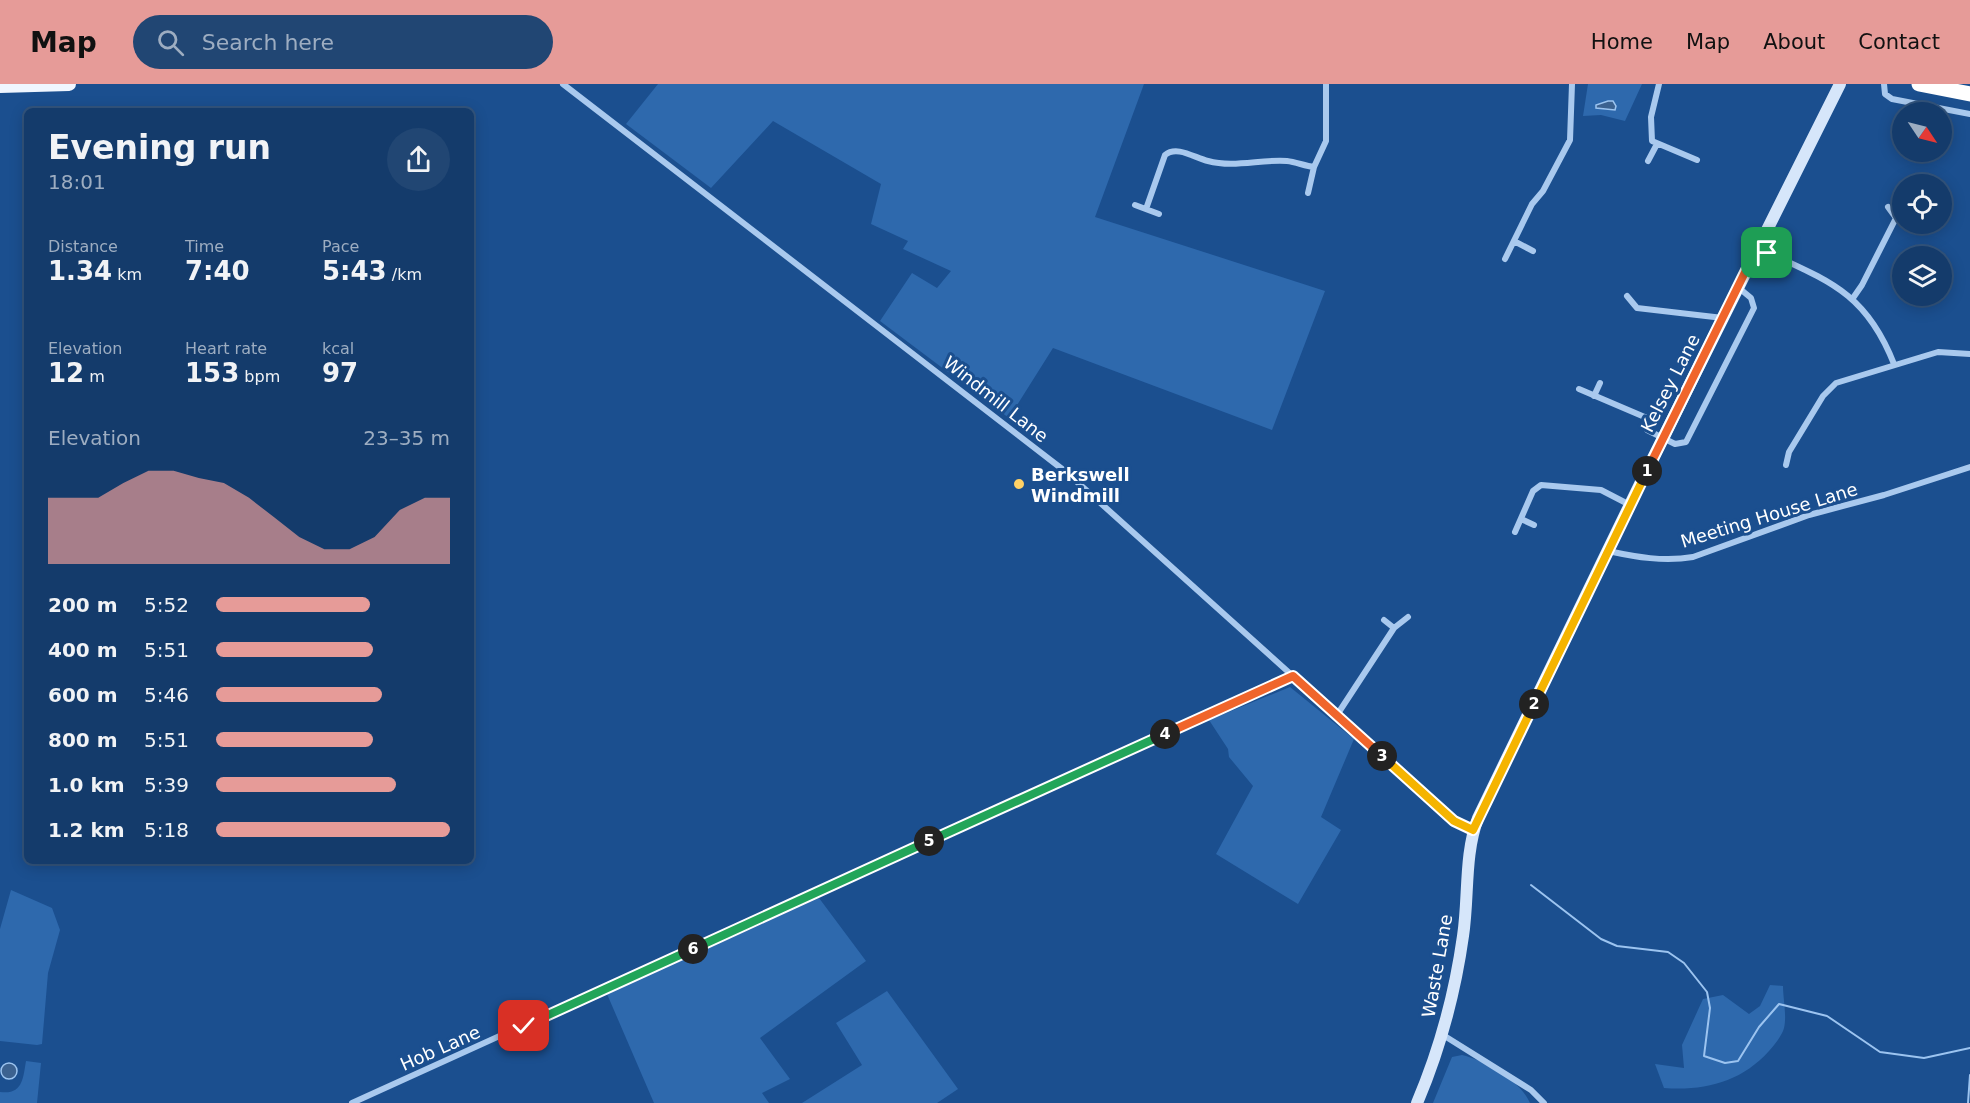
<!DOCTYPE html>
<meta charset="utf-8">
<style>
:root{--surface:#143b6b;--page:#214673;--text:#f1f3f6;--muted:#9dadc1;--line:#33557e;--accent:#e69b98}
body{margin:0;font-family:"DejaVu Sans",sans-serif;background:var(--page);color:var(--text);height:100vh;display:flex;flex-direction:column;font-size:22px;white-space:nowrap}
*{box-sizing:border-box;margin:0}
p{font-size:20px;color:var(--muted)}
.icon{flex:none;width:33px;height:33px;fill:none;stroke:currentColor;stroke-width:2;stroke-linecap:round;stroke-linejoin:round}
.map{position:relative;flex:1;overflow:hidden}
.drawer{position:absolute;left:24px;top:24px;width:450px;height:756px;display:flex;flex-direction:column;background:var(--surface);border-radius:9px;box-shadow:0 3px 15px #0003,0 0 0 2px var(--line)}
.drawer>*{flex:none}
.needle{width:39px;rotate:125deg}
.buttons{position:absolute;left:1892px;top:18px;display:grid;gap:12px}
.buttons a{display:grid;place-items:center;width:60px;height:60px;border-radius:50%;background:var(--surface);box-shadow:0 3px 15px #0003,0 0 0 2px var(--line);font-size:30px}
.pin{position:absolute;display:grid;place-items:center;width:51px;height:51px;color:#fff;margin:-26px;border-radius:12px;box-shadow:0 3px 9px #0006}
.km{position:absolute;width:30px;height:30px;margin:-15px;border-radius:50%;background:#222;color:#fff;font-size:16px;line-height:30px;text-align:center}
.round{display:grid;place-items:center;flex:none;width:63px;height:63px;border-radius:32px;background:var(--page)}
.head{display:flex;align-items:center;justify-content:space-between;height:102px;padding:0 24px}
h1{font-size:33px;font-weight:700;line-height:45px}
.metrics{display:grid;grid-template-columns:repeat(3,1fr);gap:9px;height:102px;padding:6px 24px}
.metrics div{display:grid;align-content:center}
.metrics b{font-size:26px;font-weight:700}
.metrics small{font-size:16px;font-weight:400}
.metrics p{font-size:16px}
.chart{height:168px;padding:12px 24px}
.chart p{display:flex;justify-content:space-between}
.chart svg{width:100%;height:108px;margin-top:6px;fill:var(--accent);opacity:.7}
ul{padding:0 24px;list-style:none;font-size:20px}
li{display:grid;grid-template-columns:96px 72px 1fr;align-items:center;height:45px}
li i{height:15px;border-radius:8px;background:var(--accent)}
header{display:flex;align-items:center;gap:36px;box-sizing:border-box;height:84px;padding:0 30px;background:var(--accent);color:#111}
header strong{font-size:28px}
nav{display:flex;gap:33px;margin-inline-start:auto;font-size:21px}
.search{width:420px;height:54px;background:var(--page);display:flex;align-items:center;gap:15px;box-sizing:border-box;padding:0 21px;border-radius:33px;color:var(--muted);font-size:22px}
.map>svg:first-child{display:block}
.green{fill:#2e69ad}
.water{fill:#3c6290;stroke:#9cc4f0;stroke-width:1.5}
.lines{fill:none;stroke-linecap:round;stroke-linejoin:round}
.stream{stroke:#9cc4f0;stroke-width:2}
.street{stroke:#a9c9ee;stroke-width:6}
.secondary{stroke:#d6e6fa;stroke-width:12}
.primary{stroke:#f0f6ff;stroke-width:14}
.highway{stroke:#fff;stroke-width:15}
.split-1-casing{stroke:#fff;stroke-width:12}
.split-2-casing{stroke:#fff;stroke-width:12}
.split-3-casing{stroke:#fff;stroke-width:12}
.split-4-casing{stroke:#fff;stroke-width:12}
.split-5-casing{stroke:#fff;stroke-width:12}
.split-6-casing{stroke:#fff;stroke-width:12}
.split-7-casing{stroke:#fff;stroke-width:12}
.split-1{stroke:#f0652b;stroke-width:8}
.split-2{stroke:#f5b400;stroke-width:8}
.split-3{stroke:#f5b400;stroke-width:8}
.split-4{stroke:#f0652b;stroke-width:8}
.split-5{stroke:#22a559;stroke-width:8}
.split-6{stroke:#22a559;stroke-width:8}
.split-7{stroke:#22a559;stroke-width:8}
.poi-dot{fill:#ffd166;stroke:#1b4f8f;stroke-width:2}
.labels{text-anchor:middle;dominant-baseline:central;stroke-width:6;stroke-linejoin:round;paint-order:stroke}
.street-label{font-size:18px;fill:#fff;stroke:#1b4f8f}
.poi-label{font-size:18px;font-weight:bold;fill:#fff;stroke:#1b4f8f;text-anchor:start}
</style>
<header>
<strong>Map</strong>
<div class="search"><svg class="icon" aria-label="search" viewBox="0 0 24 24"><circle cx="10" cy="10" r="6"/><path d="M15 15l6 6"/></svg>Search here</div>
<nav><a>Home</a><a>Map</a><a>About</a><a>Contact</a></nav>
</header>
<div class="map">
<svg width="1970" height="1019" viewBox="0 0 1970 1019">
<rect width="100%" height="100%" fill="#1b4f8f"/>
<path class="green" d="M658,0H1144L1095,133L1325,207L1272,346L1053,264L1009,334L880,237L912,189L937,204L951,187L903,165L908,157L871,140L881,100L773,37L711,104L626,40Z
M1588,0H1642L1625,37L1601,31L1583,32Z
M1290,603L1354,655L1321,733L1341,746L1298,820L1216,770L1253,702L1229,673L1228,665L1209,636Z
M11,806L52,824L60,846L48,889L42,960L37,961L0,957V845Z
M819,814L866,877L760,954L790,995L762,1009L769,1019H654L607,910Z
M1770,901L1783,902C1783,914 1787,932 1784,944C1782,952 1774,961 1769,967C1741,998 1705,1007 1664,1004L1655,980L1684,984L1682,961L1703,915L1723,911L1749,930L1760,922Z
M887,907L958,1005L937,1019H802L862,981L836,939Z
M1462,971C1486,977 1520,996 1530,1019H1433L1452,973Z
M26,977L41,979L37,1019H0V1008C23,1011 23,994 26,977Z"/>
<path class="water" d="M1608,17H1613L1616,22L1615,26L1596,24V21Z
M1 987a8 8 0 1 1 16 0a8 8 0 1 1-16 0Z"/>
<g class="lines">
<path class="stream" d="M1531,801L1601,855L1617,862L1668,868L1684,879L1707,908L1710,924L1704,972L1725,979L1738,977L1759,943L1779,920L1827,932L1880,968L1924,974L1970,964
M1968,1019L1970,991"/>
<path class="street" d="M563,0L1066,388L1454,737L1473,746
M1659,0L1651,33L1652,57L1697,76
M1884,0L1885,10L1892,15L1970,30
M1648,77L1657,60
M1308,109L1314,83
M1135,121L1159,130
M1888,123L1896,134L1902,133
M1146,125L1165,71C1177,61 1195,74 1208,77C1234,84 1261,75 1287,77C1296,78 1305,82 1314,83L1326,57V0
M1514,157L1533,167
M1758,164C1826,196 1865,206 1894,280
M1505,175L1532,120L1543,107L1570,56L1572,0
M1627,212L1637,224L1723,234
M1853,214L1862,201L1896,134
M1579,305L1647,334V346L1675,360L1686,358L1754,224L1751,214L1739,204
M1594,312L1600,299
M1786,381L1789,368L1823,312L1836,299L1938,268L1970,270
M1521,435L1534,441
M1515,448L1533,407L1541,401L1601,406L1630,421
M1608,467C1636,473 1664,478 1693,473L1809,431L1884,411L1970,383
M1384,536L1394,544
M1337,631L1394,544L1408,533
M1443,951L1531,1006L1544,1019
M352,1019L1293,592"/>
<path class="secondary" d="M1417,1019C1440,965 1455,909 1463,852C1469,813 1464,771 1478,734L1640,400L1840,0"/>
<path class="primary" d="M0,2L69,0"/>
<path class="highway" d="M1919,0L1970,10"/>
</g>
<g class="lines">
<g class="split-1-casing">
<path id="split-1" d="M1647,387L1757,164L1767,169"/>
</g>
<g class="split-2-casing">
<path id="split-2" d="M1534,620L1647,387"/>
</g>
<g class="split-3-casing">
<path id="split-3" d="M1382,672L1454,737L1473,746L1534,620"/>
</g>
<g class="split-4-casing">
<path id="split-4" d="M1165,650L1293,592L1382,672"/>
</g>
<g class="split-5-casing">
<path id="split-5" d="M929,757L1165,650"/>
</g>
<g class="split-6-casing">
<path id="split-6" d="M693,865L929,757"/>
</g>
<g class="split-7-casing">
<path id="split-7" d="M524,942L693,865"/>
</g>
<use href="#split-1" class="split-1"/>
<use href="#split-2" class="split-2"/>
<use href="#split-3" class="split-3"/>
<use href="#split-4" class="split-4"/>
<use href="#split-5" class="split-5"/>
<use href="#split-6" class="split-6"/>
<use href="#split-7" class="split-7"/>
</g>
<circle class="poi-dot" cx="1019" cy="400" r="6"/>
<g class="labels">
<g class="street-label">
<text transform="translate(1670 299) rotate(-63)">Kelsey Lane</text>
<text transform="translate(996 315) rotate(38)">Windmill Lane</text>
<text transform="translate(1769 431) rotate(-17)">Meeting House Lane</text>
<text transform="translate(1437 882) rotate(-80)">Waste Lane</text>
<text transform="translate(440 964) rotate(-24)">Hob Lane</text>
</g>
<g class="poi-label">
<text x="1031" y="390">Berkswell<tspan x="1031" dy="21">Windmill</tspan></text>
</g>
</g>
</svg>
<div class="buttons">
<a><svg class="needle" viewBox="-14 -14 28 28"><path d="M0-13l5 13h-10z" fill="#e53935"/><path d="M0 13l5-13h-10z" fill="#9dadc1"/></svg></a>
<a><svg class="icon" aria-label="locate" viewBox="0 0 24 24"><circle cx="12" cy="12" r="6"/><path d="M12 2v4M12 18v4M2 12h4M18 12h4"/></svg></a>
<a><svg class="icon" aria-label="layers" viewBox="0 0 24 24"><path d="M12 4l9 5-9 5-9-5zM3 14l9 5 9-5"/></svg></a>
</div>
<div class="pin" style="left:1767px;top:169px;background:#1e9e55"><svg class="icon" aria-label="arrive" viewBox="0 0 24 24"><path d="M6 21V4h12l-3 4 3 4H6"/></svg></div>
<div class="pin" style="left:524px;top:942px;background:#d93025"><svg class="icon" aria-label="check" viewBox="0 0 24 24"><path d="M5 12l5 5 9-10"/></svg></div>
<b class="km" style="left:1647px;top:387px">1</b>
<b class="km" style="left:1534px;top:620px">2</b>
<b class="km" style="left:1382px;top:672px">3</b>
<b class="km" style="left:1165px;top:650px">4</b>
<b class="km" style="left:929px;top:757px">5</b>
<b class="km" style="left:693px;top:865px">6</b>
<section class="drawer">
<div class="head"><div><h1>Evening run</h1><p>18:01</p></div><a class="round"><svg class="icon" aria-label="share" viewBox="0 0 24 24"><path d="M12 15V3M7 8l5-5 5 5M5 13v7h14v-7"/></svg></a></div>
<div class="metrics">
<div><p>Distance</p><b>1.34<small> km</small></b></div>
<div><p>Time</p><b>7:40</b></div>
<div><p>Pace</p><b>5:43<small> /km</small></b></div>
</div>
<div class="metrics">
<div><p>Elevation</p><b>12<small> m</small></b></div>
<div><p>Heart rate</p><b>153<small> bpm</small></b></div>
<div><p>kcal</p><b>97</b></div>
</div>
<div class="chart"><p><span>Elevation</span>23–35 m</p>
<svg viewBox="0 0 160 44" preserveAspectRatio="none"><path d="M0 44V17L10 17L20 17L30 11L40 6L50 6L60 9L70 11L80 17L90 25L100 33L110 38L120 38L130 33L140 22L150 17L160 17V44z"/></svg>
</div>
<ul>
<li><b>200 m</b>5:52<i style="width:66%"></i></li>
<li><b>400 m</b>5:51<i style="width:67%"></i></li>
<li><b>600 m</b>5:46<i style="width:71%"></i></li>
<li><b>800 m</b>5:51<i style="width:67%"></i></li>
<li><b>1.0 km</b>5:39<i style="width:77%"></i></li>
<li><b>1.2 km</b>5:18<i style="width:100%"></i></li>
</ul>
</section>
</div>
